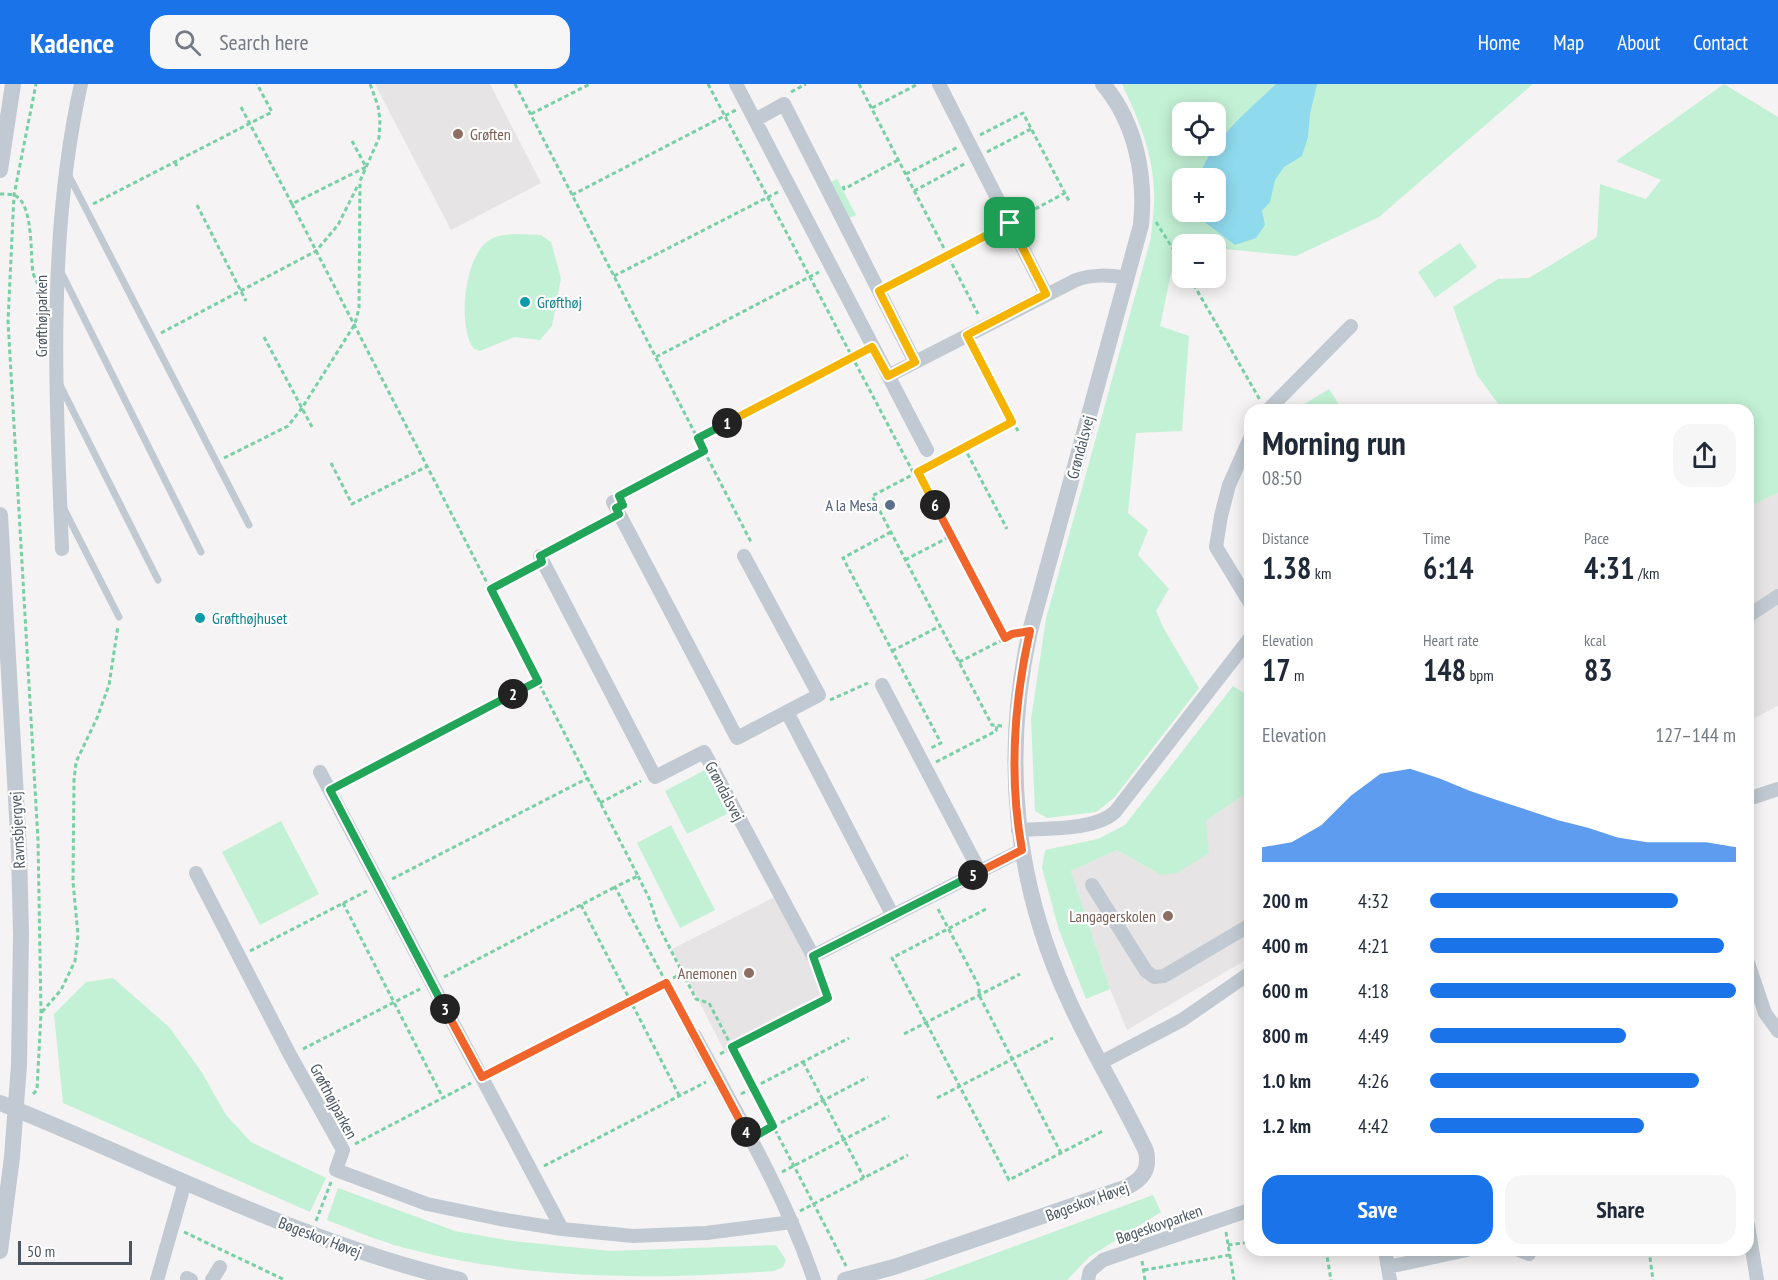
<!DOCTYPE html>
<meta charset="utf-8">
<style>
:root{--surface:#fff;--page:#f6f6f7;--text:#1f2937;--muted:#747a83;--accent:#1a73e8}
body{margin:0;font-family:"PT Sans Narrow",sans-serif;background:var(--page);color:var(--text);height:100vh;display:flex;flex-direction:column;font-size:22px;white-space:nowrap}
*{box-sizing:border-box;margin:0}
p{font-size:20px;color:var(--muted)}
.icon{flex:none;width:33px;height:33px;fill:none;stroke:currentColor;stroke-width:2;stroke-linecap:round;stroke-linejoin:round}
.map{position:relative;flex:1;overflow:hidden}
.details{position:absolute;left:1244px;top:320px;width:510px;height:852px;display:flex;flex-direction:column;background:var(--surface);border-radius:18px;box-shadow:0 3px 15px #0003}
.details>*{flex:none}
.controls{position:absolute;left:1172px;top:18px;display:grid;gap:12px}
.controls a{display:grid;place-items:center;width:54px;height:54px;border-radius:12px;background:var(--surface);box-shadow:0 3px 15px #0003;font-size:30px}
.scale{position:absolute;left:18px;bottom:15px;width:114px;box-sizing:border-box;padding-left:6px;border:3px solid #4a5661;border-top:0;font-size:16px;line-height:21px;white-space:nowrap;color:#4a5661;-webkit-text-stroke:4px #fff;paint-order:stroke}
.pin{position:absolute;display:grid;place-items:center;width:51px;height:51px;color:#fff;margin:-26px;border-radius:12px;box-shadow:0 3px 9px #0006}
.km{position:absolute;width:30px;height:30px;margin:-15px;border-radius:50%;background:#222;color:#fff;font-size:16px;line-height:30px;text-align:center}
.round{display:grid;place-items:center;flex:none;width:63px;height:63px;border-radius:18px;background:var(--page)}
.headline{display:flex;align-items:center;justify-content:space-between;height:102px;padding:0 18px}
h1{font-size:33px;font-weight:700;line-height:45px}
.figures{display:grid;grid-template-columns:repeat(3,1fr);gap:9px;height:102px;padding:6px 18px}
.figures div{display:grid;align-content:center}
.figures b{font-size:30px;font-weight:700}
.figures small{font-size:16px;font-weight:400}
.figures p{font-size:16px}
.chart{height:168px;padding:12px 18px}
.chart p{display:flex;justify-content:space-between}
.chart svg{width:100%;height:108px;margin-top:6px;fill:var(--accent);opacity:.7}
.button{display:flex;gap:12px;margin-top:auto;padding:12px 18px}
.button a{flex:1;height:69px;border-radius:18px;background:var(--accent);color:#fff;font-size:24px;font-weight:700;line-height:69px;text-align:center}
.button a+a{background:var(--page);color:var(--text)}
ul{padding:0 18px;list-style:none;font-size:20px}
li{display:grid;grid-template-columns:96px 72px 1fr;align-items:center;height:45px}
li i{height:15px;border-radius:8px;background:var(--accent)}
header{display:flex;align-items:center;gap:36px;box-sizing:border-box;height:84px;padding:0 30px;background:var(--accent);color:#fff}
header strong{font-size:28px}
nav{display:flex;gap:33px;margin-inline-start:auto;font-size:21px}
.search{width:420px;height:54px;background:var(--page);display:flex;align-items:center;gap:15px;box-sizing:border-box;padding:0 21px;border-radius:18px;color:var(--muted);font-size:22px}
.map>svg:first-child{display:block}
.education{fill:#e6e4e5}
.green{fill:#c3f1d5;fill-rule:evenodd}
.water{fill:#90daee}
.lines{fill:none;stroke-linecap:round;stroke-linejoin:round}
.path{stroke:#7ad0a6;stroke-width:3;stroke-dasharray:4.5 3;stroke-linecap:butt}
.service{stroke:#c1cad2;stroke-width:7}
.minor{stroke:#c1cad2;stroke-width:14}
.tertiary{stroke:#c1cad2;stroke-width:16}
.split-1-casing{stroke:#fff;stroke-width:12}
.split-2-casing{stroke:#fff;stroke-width:12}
.split-3-casing{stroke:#fff;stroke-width:12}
.split-4-casing{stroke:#fff;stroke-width:12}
.split-5-casing{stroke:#fff;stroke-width:12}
.split-6-casing{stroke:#fff;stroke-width:12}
.split-7-casing{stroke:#fff;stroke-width:12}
.split-1{stroke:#f5b400;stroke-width:8}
.split-2{stroke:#22a559;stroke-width:8}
.split-3{stroke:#22a559;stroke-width:8}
.split-4{stroke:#f0652b;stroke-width:8}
.split-5{stroke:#22a559;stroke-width:8}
.split-6{stroke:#f0652b;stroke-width:8}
.split-7{stroke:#f5b400;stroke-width:8}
.education-dot{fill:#8d6e63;stroke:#fff;stroke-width:2}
.culture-dot{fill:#0f9aa8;stroke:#fff;stroke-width:2}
.service-dot{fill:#5c6f8a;stroke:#fff;stroke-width:2}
.labels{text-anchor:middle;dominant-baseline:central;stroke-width:4.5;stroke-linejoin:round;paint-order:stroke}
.education-label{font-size:16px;fill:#785e54;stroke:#fff;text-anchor:end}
.culture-label{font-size:16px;fill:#0d838f;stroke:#fff;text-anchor:start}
.street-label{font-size:16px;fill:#4a5661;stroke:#fff}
.service-label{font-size:16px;fill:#4e5e75;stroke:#fff;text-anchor:end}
</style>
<header>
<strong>Kadence</strong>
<div class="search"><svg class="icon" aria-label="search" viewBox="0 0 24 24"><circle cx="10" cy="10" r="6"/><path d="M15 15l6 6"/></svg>Search here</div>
<nav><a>Home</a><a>Map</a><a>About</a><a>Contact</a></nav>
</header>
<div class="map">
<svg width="1778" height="1196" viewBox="0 0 1778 1196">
<rect width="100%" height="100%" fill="#f5f3f3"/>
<path class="education" d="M375,0H490L541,99L451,146Z
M1778,409V622L1748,637V423Z
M1249,707V874L1127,946L1110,905L1071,787L1117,766L1161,791L1206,737Z
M775,813L826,913L724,966L672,865Z"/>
<path class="green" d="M1122,0H1533L1379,133L1296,172L1215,164V160L1177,161L1160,242L1189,252L1182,347L1136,349L1128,429L1148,446L1138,471L1169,505L1156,527L1164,545L1199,604L1114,714L1096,728L1047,734L1035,727L1031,635L1046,535L1151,154C1152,138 1155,122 1154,107C1153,69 1138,34 1122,0ZM1182,28H1215V62H1182ZM1182,94H1215V128H1182Z
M1724,0L1778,33V409L1748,423V326L1502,325L1477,291L1453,223L1498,195L1529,194L1597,153L1600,100L1646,115L1661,96L1616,77Z
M837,95L856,131L846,136L828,100Z
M514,150L541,151L551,158L561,194L552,242L540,256L514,253L480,267L474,265C457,243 464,174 488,157C495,151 505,151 514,150Z
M1460,159L1477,183L1435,214L1418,188Z
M1329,305L1342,325H1299L1298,324Z
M1233,602L1249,612V707L1206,737L1209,769L1177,789L1161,791L1117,766L1071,787L1110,905L1086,915L1059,846L1042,784L1045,766L1098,755L1125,741Z
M707,685L729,729L687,750L665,707Z
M281,737L319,810L260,841L222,768Z
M671,741L715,826L680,844L637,759Z
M113,894L169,943L201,987L226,1031L251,1058L326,1094L310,1128L63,1019L54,930L86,898Z
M338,1104L455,1147L512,1157L610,1167L776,1161L786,1176L783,1183L774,1187C650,1196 526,1196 405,1164C379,1157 353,1146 327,1136Z
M1153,1111L1161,1128L1089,1173L1067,1196H923Z"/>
<path class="water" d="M1276,0H1317L1310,30L1308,53L1302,72L1284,83L1275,96L1270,118L1262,127L1265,141L1256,154L1235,161L1202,136L1197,128H1215V94H1199C1210,57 1249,26 1276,0Z"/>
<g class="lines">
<path class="path" d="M515,0L752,460
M708,0L914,390
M859,0L978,230
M791,8L806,0
M241,23L292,120L366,83L351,55
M872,24L918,0
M531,30L590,0
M980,51L1023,29L1069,117
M987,68L1031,45
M175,78L178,85
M906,90L958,63
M843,102L844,105L898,76
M914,107L966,79
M0,110C4,110 11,110 14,111C34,119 30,171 33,189C35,195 38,200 42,205
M572,111L736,26
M93,120L272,28L257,0
M292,120L638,792L615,803L689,941
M197,121L246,217
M1022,132L1065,109
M1156,138L1182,179
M614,192L778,108
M1190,194L1260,316
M892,201L998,145
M161,249L316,167L338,141L358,101
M264,253L312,343
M974,264L1018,347
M656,273L819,188
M697,354L861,269
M964,363L1007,445
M224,374L288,342L302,324L355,240L359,224L360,97L379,54L380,36L378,22L370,0
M331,379L352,420L428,382
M918,388L1005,554
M624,410L704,367
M891,448L843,474L941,659L931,664
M552,466L607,436
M905,476L951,452
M491,505L530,484
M892,567L940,542
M959,578L1014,550
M830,616L868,599
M1002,642L992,641L872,412L1013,338
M936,678L996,647L997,641
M341,701L538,596
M600,719L641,697
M638,792L649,814L658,841L696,915L709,919L846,1182
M392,795L588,694
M343,819L443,1014
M581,821L679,1011
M938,825L979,902V911L1061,1069
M986,825L892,874L1009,1096L1103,1047
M250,867L367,807
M1248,876L1249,858
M444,893L615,803
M42,928L61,906L75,877L78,851L73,798L74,696L76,678L97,634L109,601L118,542
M904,950L1020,890
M303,965L420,905
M720,970L828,914L817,885
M803,978L864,1094
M493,987L683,889
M33,1010L37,1006L41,929L38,756L8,237L14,111L36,0
M741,1010L849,954
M937,1014L1053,954
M761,1049L868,993
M355,1060L471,999
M544,1082L706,998
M782,1088L889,1032
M800,1127L908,1071
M316,1137L331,1098
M184,1148L285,1196
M1226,1148L1234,1196
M1228,1161L1250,1158
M1326,1166L1331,1196
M1649,1166L1653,1196
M1142,1177L1145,1196
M1144,1186L1230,1171"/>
<path class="service" d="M68,90L249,441
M61,188L201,468
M60,301L158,496
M64,425L119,533"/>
<path class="minor" d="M736,0L927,366
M939,0L1046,210
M755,36L784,20L915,278
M888,292L1076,196C1093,190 1109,191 1127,194
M1268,326L1351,242
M1250,354L1229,401L1221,432L1216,463L1250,519
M613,418L737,654L819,611L744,472
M62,465C56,310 47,152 81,0
M540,472L655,693L704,668L813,872L1022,766
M1748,532L1778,512
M882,601L980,788
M787,628L893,832
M320,688L562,1145
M1748,715L1778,705
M1018,746C1046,744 1094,747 1115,728L1250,554
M196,789L290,971L343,1066L336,1086L427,1120L500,1135L562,1145L633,1152L706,1149L792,1138
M1092,801L1146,887L1154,893L1164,892L1250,841
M1748,879L1765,929L1778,947
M695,952C738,1032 785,1110 814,1196
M1100,979L1182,936L1250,889
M1748,1141L1757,1196
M1385,1166L1390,1196
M1519,1166L1529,1170
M1388,1183L1467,1166
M187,1194L191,1196
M157,1196L185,1098
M212,1196L220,1183
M1088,1196L1090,1187L1103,1176L1250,1126"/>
<path class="tertiary" d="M0,86L13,0
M0,431L19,767L21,850L19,981L12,1073L0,1167
M0,1019C152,1080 299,1158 460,1196
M845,1196L894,1183L1127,1103C1143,1095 1150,1085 1146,1067C1122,1016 1092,968 1069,917C1014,799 1002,672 1030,547L1141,141C1146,92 1136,39 1103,0"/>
</g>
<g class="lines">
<g class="split-1-casing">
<path id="split-1" d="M727,339L872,263L888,292L915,278L879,207L1010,139"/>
</g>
<g class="split-2-casing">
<path id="split-2" d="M513,610L538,597L491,505L542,478L540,472L619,430L616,424L623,421L619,412L704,367L698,354L727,339"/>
</g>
<g class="split-3-casing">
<path id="split-3" d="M445,925L330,706L513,610"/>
</g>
<g class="split-4-casing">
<path id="split-4" d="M445,925L482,993L666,899L746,1048"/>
</g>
<g class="split-5-casing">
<path id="split-5" d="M746,1048L750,1055L773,1042L732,963L828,914L813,872L973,791"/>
</g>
<g class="split-6-casing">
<path id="split-6" d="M935,421L1005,554L1012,550L1030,547C1014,618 1009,694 1022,766L973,791"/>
</g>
<g class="split-7-casing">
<path id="split-7" d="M935,421L918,388L1012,338L967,251L1046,210L1010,139"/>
</g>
<use href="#split-1" class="split-1"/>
<use href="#split-2" class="split-2"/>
<use href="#split-3" class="split-3"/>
<use href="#split-4" class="split-4"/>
<use href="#split-5" class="split-5"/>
<use href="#split-6" class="split-6"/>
<use href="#split-7" class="split-7"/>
</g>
<g class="education-dot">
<circle cx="458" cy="50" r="6"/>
<circle cx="1168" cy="832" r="6"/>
<circle cx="749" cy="889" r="6"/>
</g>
<g class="culture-dot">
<circle cx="525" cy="218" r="6"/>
<circle cx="200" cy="534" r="6"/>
</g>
<circle class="service-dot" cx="890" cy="421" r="6"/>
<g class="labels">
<g class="education-label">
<text x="470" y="50" text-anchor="start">Grøften</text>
<text x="1156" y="832">Langagerskolen</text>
<text x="737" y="889">Anemonen</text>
</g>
<g class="culture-label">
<text x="537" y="218">Grøfthøj</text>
<text x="212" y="534">Grøfthøjhuset</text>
</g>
<g class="street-label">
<text transform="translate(41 232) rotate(-90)">Grøfthøjparken</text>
<text transform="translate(1080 363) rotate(-75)">Grøndalsvej</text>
<text transform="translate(725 707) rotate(62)">Grøndalsvej</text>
<text transform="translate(17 746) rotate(-93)">Ravnsbjergvej</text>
<text transform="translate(334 1017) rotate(62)">Grøfthøjparken</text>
<text transform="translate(1087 1117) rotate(-20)">Bøgeskov Høvej</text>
<text transform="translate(1159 1140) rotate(-19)">Bøgeskovparken</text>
<text transform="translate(320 1153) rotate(21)">Bøgeskov Høvej</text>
</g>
<g class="service-label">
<text x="878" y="421">A la Mesa</text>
</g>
</g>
</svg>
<div class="controls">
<a><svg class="icon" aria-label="locate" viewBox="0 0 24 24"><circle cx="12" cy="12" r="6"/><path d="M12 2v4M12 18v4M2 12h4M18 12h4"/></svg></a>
<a>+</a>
<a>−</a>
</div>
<div class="scale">50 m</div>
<div class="pin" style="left:1010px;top:139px;background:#1e9e55"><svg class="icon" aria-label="arrive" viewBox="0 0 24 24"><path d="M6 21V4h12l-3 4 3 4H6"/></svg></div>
<b class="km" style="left:727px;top:339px">1</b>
<b class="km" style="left:513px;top:610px">2</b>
<b class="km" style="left:445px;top:925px">3</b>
<b class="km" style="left:746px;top:1048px">4</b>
<b class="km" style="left:973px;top:791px">5</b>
<b class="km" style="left:935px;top:421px">6</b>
<section class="details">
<div class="headline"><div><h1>Morning run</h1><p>08:50</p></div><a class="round"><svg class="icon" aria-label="share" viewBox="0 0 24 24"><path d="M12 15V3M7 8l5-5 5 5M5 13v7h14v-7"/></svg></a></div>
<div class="figures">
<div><p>Distance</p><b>1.38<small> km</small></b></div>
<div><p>Time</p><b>6:14</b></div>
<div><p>Pace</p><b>4:31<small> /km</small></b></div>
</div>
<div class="figures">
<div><p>Elevation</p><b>17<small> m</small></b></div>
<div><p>Heart rate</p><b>148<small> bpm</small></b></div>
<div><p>kcal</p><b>83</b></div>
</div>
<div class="chart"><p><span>Elevation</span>127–144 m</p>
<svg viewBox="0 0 160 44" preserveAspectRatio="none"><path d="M0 44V38L10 36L20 29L30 17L40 8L50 6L60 10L70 15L80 19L90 23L100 27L110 30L120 34L130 36L140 36L150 36L160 38V44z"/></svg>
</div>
<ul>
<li><b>200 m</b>4:32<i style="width:81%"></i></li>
<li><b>400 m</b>4:21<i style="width:96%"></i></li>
<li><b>600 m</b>4:18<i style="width:100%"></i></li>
<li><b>800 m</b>4:49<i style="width:64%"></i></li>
<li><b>1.0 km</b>4:26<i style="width:88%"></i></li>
<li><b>1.2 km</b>4:42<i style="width:70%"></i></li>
</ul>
<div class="button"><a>Save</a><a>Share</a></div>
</section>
</div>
